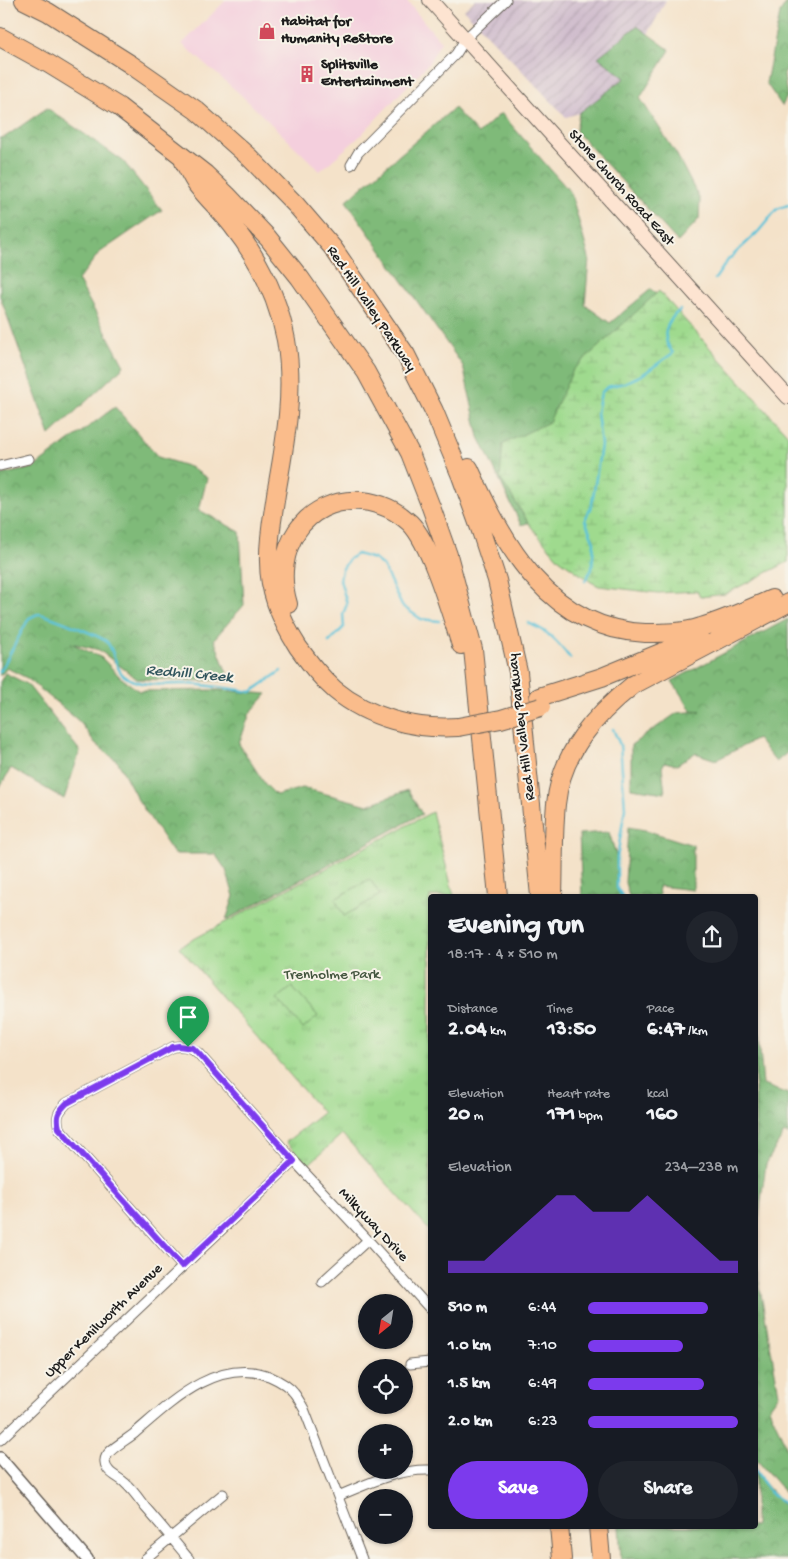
<!DOCTYPE html>
<meta charset="utf-8">
<style>
:root{--surface:#171b24;--page:#20242c;--text:#f1f3f6;--muted:#9ea1a6;--accent:#7c3aed}
body{margin:0;font-family:"Gochi Hand",sans-serif;background:var(--page);color:var(--text);height:100vh;display:flex;flex-direction:column;font-size:19px;white-space:nowrap}
*{box-sizing:border-box;margin:0}
p{font-size:16px;color:var(--muted)}
.icon{flex:none;width:28px;height:28px;fill:none;stroke:currentColor;stroke-width:2;stroke-linecap:round;stroke-linejoin:round}
.map{position:relative;flex:1;overflow:hidden}
.sheet{position:absolute;left:428px;top:894px;width:330px;height:635px;display:flex;flex-direction:column;background:var(--surface);border-radius:5px;box-shadow:0 1px 4px #0004}
.sheet>*{flex:none}
.needle{width:32px;rotate:210deg}
.buttons{position:absolute;left:358px;top:1294px;display:grid;gap:10px}
.buttons a{display:grid;place-items:center;width:55px;height:55px;border-radius:50%;background:var(--surface);box-shadow:0 1px 4px #0004;font-size:25px}
.pin{position:absolute;display:grid;place-items:center;width:42px;height:42px;color:#fff;margin:-51px -21px;border-radius:50% 50% 50% 0;rotate:-45deg;box-shadow:0 0 5px #0007}
.pin .icon{rotate:45deg}
.round{display:grid;place-items:center;flex:none;width:52px;height:52px;border-radius:26px;background:var(--page)}
.headline{display:flex;align-items:center;justify-content:space-between;height:85px;padding:0 20px}
h1{font-size:28px;font-weight:700;line-height:38px}
.metrics{display:grid;grid-template-columns:repeat(3,1fr);gap:8px;height:85px;padding:5px 20px}
.metrics div{display:grid;align-content:center}
.metrics b{font-size:21px;font-weight:700}
.metrics small{font-size:14px;font-weight:400}
.metrics p{font-size:14px}
.chart{height:140px;padding:10px 20px}
.chart p{display:flex;justify-content:space-between}
.chart svg{width:100%;height:90px;margin-top:5px;fill:var(--accent);opacity:.7}
.cta{display:flex;gap:10px;margin-top:auto;padding:10px 20px}
.cta a{flex:1;height:58px;border-radius:30px;background:var(--accent);color:#fff;font-size:20px;font-weight:700;line-height:58px;text-align:center}
.cta a+a{background:var(--page);color:var(--text)}
ul{padding:0 20px;list-style:none;font-size:16px}
li{display:grid;grid-template-columns:80px 60px 1fr;align-items:center;height:38px}
li i{height:12px;border-radius:6px;background:var(--accent)}
.map>svg:first-child{display:block}
.built{fill:#f4cfdd}
.industrial{fill:url(#industrial-furrows)}
.forest{fill:url(#forest-crowns);stroke:#4e6b4a}
.wetland{fill:url(#wetland-marsh);stroke:#5e7b55}
.park{fill:url(#park-tufts);stroke:#5e7b55}
.garden{fill:#9fda8e;stroke:#5e7b55}
.lines{fill:none;stroke-linecap:round;stroke-linejoin:round}
.stream{stroke:#5cc3d9;stroke-width:2.5}
.minor-casing{stroke:#686159;stroke-width:11}
.tertiary-casing{stroke:#686159;stroke-width:14}
.secondary-casing{stroke:#686159;stroke-width:16}
.motorway-casing{stroke:#686159;stroke-width:20}
.minor{stroke:#fff;stroke-width:9}
.tertiary{stroke:#fff;stroke-width:11}
.secondary{stroke:#fde4d1;stroke-width:14}
.motorway{stroke:#fabc8b;stroke-width:18}
.motorway-bridge-casing{stroke:#686159;stroke-width:20;stroke-linecap:butt}
.motorway-bridge{stroke:#fabc8b;stroke-width:18}
.route-casing{stroke:#fff;stroke-width:10}
.route{stroke:#7c3aed;stroke-width:6}
.labels{text-anchor:middle;dominant-baseline:central;stroke-width:4;stroke-linejoin:round;paint-order:stroke}
.poi-label{font-size:15px;font-weight:bold;fill:#1c1c1c;stroke:#f7f3e8;text-anchor:start}
.street-label{font-size:15px;fill:#1c1c1c;stroke:#f7f3e8}
.park-label{font-size:15px;fill:#43553e;stroke:#f7f3e8}
.water-label{font-size:16px;font-style:italic;fill:#32565e;stroke:#f7f3e8}
</style>
<div class="map">
<svg width="788" height="1559" viewBox="0 0 788 1559">
<defs>
<pattern id="industrial-furrows" width="10" height="10" patternUnits="userSpaceOnUse" patternTransform="scale(1.25)"><rect width="10" height="10" fill="#d0bdcd"/><path d="M-1 1l2-2M0 10L10 0M9 11l2-2" fill="none" stroke="#b2a2af"/></pattern>
<pattern id="forest-crowns" width="20" height="18" patternUnits="userSpaceOnUse" patternTransform="scale(1.25)"><rect width="20" height="18" fill="#7fba79"/><path d="M2 6a3 3 0 1 1 6 0M12 15a3 3 0 1 1 6 0" fill="none" stroke="#6d9f68"/></pattern>
<pattern id="wetland-marsh" width="20" height="14" patternUnits="userSpaceOnUse" patternTransform="scale(1.25)"><rect width="20" height="14" fill="#9fda8e"/><path d="M1 5h8M5 5V1M11 12h8M15 12V8" fill="none" stroke="#88ba7a"/></pattern>
<pattern id="park-tufts" width="24" height="20" patternUnits="userSpaceOnUse" patternTransform="scale(1.25)"><rect width="24" height="20" fill="#9fda8e"/><path d="M3 7l-1-3M5 7V3M7 7l1-3M15 17l-1-3M17 17v-4M19 17l1-3" fill="none" stroke="#88ba7a"/></pattern>
</defs>
<rect width="100%" height="100%" fill="#f7f3e8"/>
<filter id="ink" filterUnits="userSpaceOnUse"><feTurbulence type="fractalNoise" baseFrequency=".02" numOctaves="2"/><feDisplacementMap in="SourceGraphic" scale="10" xChannelSelector="R" yChannelSelector="G"/><feConvolveMatrix kernelMatrix="1 2 1 2 8 2 1 2 1" color-interpolation-filters="sRGB"/></filter>
<filter id="wash" filterUnits="userSpaceOnUse"><feTurbulence type="fractalNoise" baseFrequency=".0096" numOctaves="4" result="noise"/><feDisplacementMap in="SourceGraphic" scale="20" xChannelSelector="R" yChannelSelector="G"/><feGaussianBlur stdDeviation="1.12" result="paint"/><feColorMatrix in="noise" values="0 0 0 0 0 0 0 0 0 0 0 0 0 0 0 0 0 1.4 0 .05"/><feComposite in="paint" operator="in"/></filter>
<g filter="url(#wash)">
<rect width="100%" height="100%" fill="#f4e2c9"/>
<path class="built" d="M226,0H406L441,42L428,64L359,137L320,171L240,94L182,44Z"/>
<path class="industrial" d="M475,0H666L625,78L579,113L566,117L464,10Z"/>
<path class="forest" d="M788,0V64L784,75L787,97L782,106L766,83L780,13Z
M637,26L670,50L640,98L677,155L700,200L699,219L678,242L576,131L579,113L625,78L598,57Z
M47,108L123,161L162,210L99,253L78,280L124,366L50,435L0,296V138L5,137Z
M454,108L478,134L501,113L571,193L589,258L585,305L610,323L651,289L673,312L580,507L521,525L479,437L463,366L346,201Z
M115,407L158,457L190,467L207,478L199,510L240,532L244,605L214,639L230,681L137,679L99,650L71,643L102,658L120,677L139,691L220,690L267,694L250,713L239,744L265,784L276,795L303,788L368,805L408,790L422,814L226,920L234,896L226,870L215,854H174L138,800L118,762L95,743L80,722L27,678L7,668L0,676V475L33,468Z
M788,619V752L776,762L757,739L716,760L695,753L677,765L665,762L662,767L665,793L631,788V745L677,713L701,711L691,710L672,681Z
M5,673L27,684L80,751L64,799L11,768L0,787V682Z
M628,827L645,830L693,845V890L658,886L659,896H629L625,883Z
M609,832L617,858V888L622,896H582L579,834Z
M755,1023L758,1025L763,1085L788,1094V1135L784,1133L766,1164L755,1243Z
M755,1261L779,1394L769,1408L788,1450V1496L755,1458Z
M755,1472L788,1510V1559H621L619,1526H755Z"/>
<path class="wetland" d="M659,291L788,435V562L725,594L700,597L697,591L658,593L599,586L591,582L559,559L532,528L500,478L503,444L549,422L573,370Z"/>
<path class="park" d="M432,812L454,896H430V1231L342,1134L308,1165L286,1142L323,1113L179,947Z"/>
<path class="garden" d="M370,879L380,895L344,916L335,899Z
M292,987L318,1016L303,1029L277,999Z"/>
<g class="lines">
<path class="stream" d="M715,279L728,260L758,232L777,209L788,205
M585,581L592,569L594,542L585,520L592,504L601,445L597,412L601,393L607,387L624,383L642,375L673,353C660,337 665,322 680,310
M528,623C548,631 557,641 570,658
M329,642L344,627L343,614L347,604L340,580L342,570L349,559L357,554L374,559L383,566L402,606L421,619L439,621
M0,672L29,618C32,617 36,614 39,614C46,614 101,637 106,641C115,650 114,667 123,675C142,689 165,683 186,684C208,685 229,688 251,692L281,671
M613,729L620,745L625,808L617,858V888L622,896
M755,1470L770,1492L788,1506"/>
</g>
</g>
<g filter="url(#ink)">
<g class="lines">
<g class="minor-casing">
<path id="minor" d="M351,165L358,153L456,54L466,38L506,0
M0,466L29,459
M182,1266L59,1128C56,1116 58,1112 67,1103L173,1047C183,1045 191,1047 198,1053L294,1161L368,1240L430,1309
M322,1282L368,1240
M410,1364L430,1362
M0,1440L294,1161
M338,1496C368,1484 396,1469 430,1470
M145,1559L223,1494
M189,1559C174,1541 160,1524 145,1507C139,1499 133,1490 125,1483C119,1477 106,1473 105,1462C103,1451 128,1440 136,1432C172,1401 218,1357 269,1376C278,1380 288,1385 294,1393C298,1398 301,1404 304,1409L362,1559"/>
</g>
<g class="tertiary-casing">
<path id="tertiary" d="M0,1458L87,1559"/>
</g>
<g class="secondary-casing">
<path id="secondary" d="M430,0L788,397"/>
</g>
<g class="motorway-casing">
<path id="motorway" d="M24,0L48,12L130,64L196,110L250,158L296,205L333,248L406,355L434,411L461,476L481,531L497,580L518,672L540,896
M0,37L49,64L119,107L205,174L227,195L268,238L300,278L366,372L410,453L431,507L448,555L473,649L498,896
M184,162C188,169 192,178 197,185C208,199 221,211 232,225C258,258 278,298 286,340C295,392 285,443 276,494C273,516 268,539 269,562C269,591 282,622 298,647C309,662 320,677 335,690C369,718 415,730 458,727
M469,468C504,545 549,629 645,633C664,633 683,633 701,627C725,620 749,609 772,599
M288,604C272,551 303,497 362,501C381,503 396,510 410,523C431,544 451,614 461,645
M539,697L602,677L699,637
M553,896C554,866 553,834 556,804C561,753 595,715 633,685L788,603
M559,1526L562,1559
M598,1526L601,1559"/>
</g>
<use href="#minor" class="minor"/>
<use href="#tertiary" class="tertiary"/>
<use href="#secondary" class="secondary"/>
<use href="#motorway" class="motorway"/>
<g class="motorway-bridge-casing">
<path id="motorway-bridge" d="M458,727L501,719L541,707"/>
</g>
<use href="#motorway-bridge" class="motorway-bridge"/>
</g>
</g>
<g class="lines" filter="url(#ink)">
<g class="route-casing">
<path id="route" d="M179,1046L193,1048L198,1053L294,1161L182,1266L59,1128C56,1116 58,1112 67,1103L173,1047Z"/>
</g>
<use href="#route" class="route"/>
</g>
<defs>
<g id="shop-bare" transform="scale(1.35)"><path d="M-5-2.5h2.3a2.7 3.5 0 0 1 5.4 0H5L5.5 6h-11ZM-1.5-2.5h3a1.5 2.3 0 0 0-3 0Z" fill="#d1495b" stroke="#f7f3e8" stroke-width="2.5" paint-order="stroke"/></g>
<g id="building-bare" transform="scale(1.35)"><path d="M-4-6H4V6H1V3H-1V6H-4ZM-2.5-4.3h1.7v1.8h-1.7ZM.8-4.3h1.7v1.8H.8ZM-2.5-1h1.7V.8h-1.7ZM.8-1h1.7V.8H.8Z" fill="#d1495b" stroke="#f7f3e8" stroke-width="2.5" paint-order="stroke"/></g>
</defs>
<g fill-rule="evenodd">
<use href="#shop-bare" x="267" y="31"/>
<use href="#building-bare" x="307" y="74"/>
</g>
<g class="labels">
<g class="poi-label">
<text x="281" y="22">Habitat for<tspan x="281" dy="17">Humanity ReStore</tspan></text>
<text x="321" y="65">Splitsville<tspan x="321" dy="17">Entertainment</tspan></text>
</g>
<g class="street-label">
<text transform="translate(621 188) rotate(48)">Stone Church Road East</text>
<text transform="translate(371 309) rotate(56)">Red Hill Valley Parkway</text>
<text transform="translate(522 727) rotate(-97)">Red Hill Valley Parkway</text>
<text transform="translate(373 1225) rotate(47)">Milkyway Drive</text>
<text transform="translate(104 1321) rotate(-44)">Upper Kenilworth Avenue</text>
</g>
<g class="park-label">
<text x="332" y="975">Trenholme Park</text>
</g>
<g class="water-label">
<text transform="translate(189 675) rotate(5)">Redhill Creek</text>
</g>
</g>
</svg>
<div class="buttons">
<a><svg class="needle" viewBox="-14 -14 28 28"><path d="M0-13l5 13h-10z" fill="#e53935"/><path d="M0 13l5-13h-10z" fill="#9ea1a6"/></svg></a>
<a><svg class="icon" aria-label="locate" viewBox="0 0 24 24"><circle cx="12" cy="12" r="6"/><path d="M12 2v4M12 18v4M2 12h4M18 12h4"/></svg></a>
<a>+</a>
<a>−</a>
</div>
<div class="pin" style="left:188px;top:1047px;background:#1e9e55"><svg class="icon" aria-label="arrive" viewBox="0 0 24 24"><path d="M6 21V4h12l-3 4 3 4H6"/></svg></div>
<section class="sheet">
<div class="headline"><div><h1>Evening run</h1><p>18:17 · 4 × 510 m</p></div><a class="round"><svg class="icon" aria-label="share" viewBox="0 0 24 24"><path d="M12 15V3M7 8l5-5 5 5M5 13v7h14v-7"/></svg></a></div>
<div class="metrics">
<div><p>Distance</p><b>2.04<small> km</small></b></div>
<div><p>Time</p><b>13:50</b></div>
<div><p>Pace</p><b>6:47<small> /km</small></b></div>
</div>
<div class="metrics">
<div><p>Elevation</p><b>20<small> m</small></b></div>
<div><p>Heart rate</p><b>171<small> bpm</small></b></div>
<div><p>kcal</p><b>160</b></div>
</div>
<div class="chart"><p><span>Elevation</span>234–238 m</p>
<svg viewBox="0 0 160 44" preserveAspectRatio="none"><path d="M0 44V38L10 38L20 38L30 30L40 22L50 14L60 6L70 6L80 14L90 14L100 14L110 6L120 14L130 22L140 30L150 38L160 38V44z"/></svg>
</div>
<ul>
<li><b>510 m</b>6:44<i style="width:80%"></i></li>
<li><b>1.0 km</b>7:10<i style="width:63%"></i></li>
<li><b>1.5 km</b>6:49<i style="width:77%"></i></li>
<li><b>2.0 km</b>6:23<i style="width:100%"></i></li>
</ul>
<div class="cta"><a>Save</a><a>Share</a></div>
</section>
</div>
